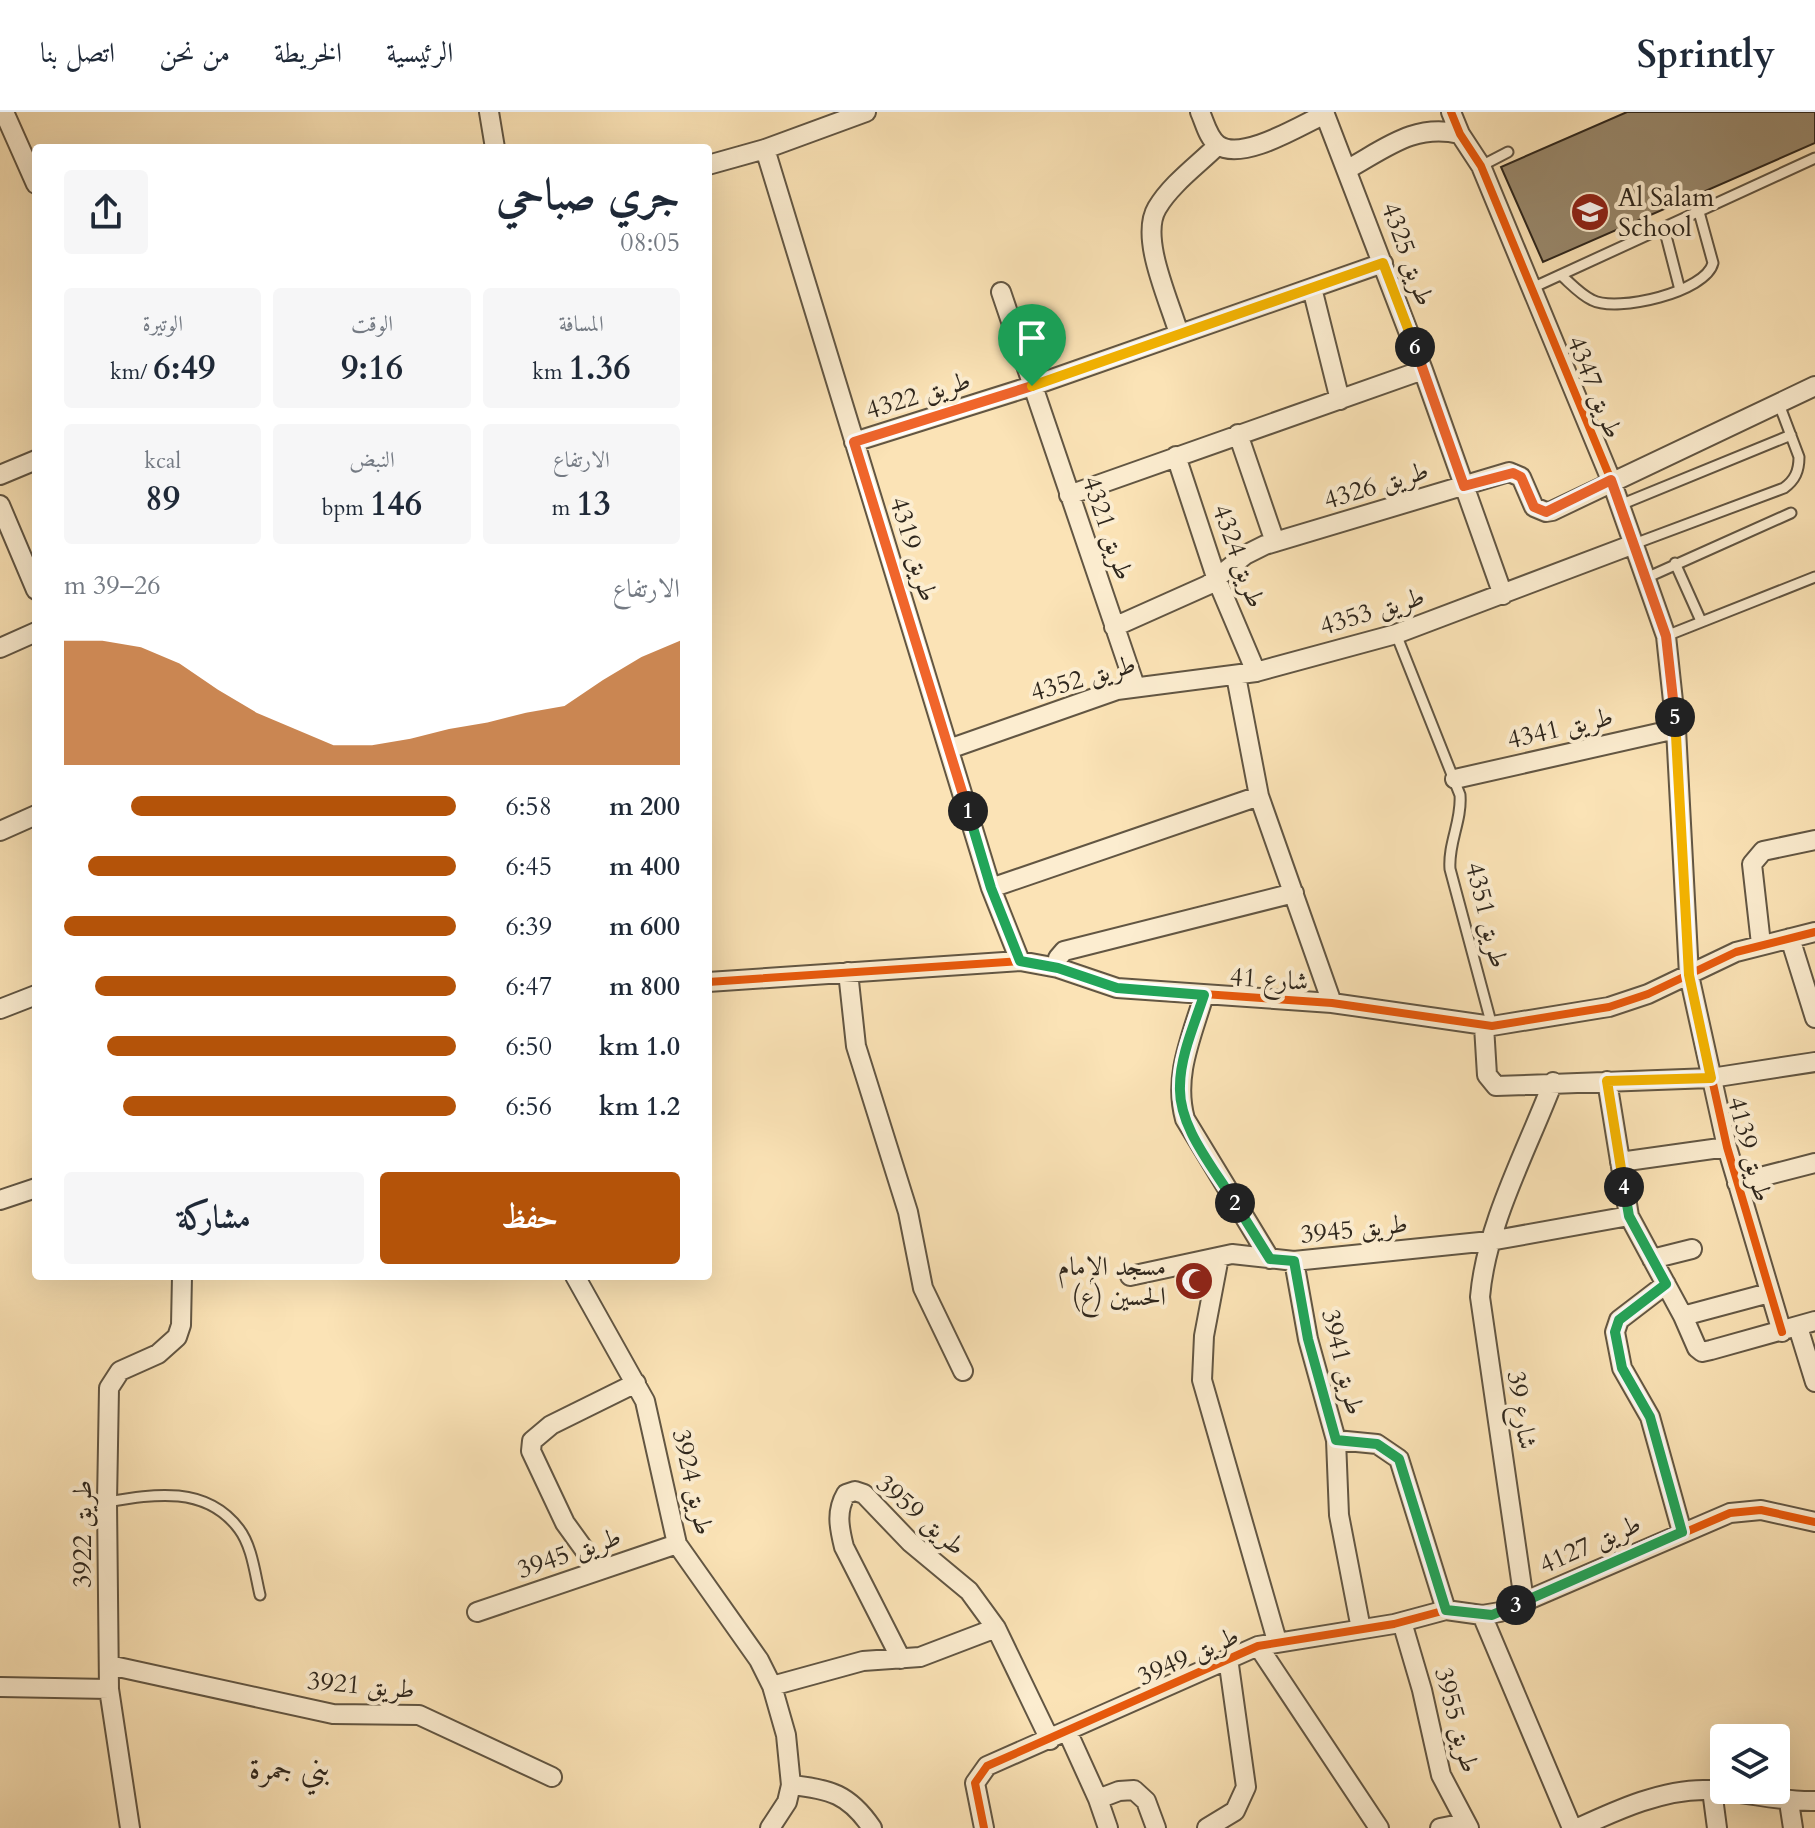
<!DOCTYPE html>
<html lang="ar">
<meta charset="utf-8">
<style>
:root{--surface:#fff;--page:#f6f6f7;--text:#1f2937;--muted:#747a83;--line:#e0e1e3;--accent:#b45309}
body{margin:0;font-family:Cardo,Amiri,serif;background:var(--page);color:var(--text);direction:rtl;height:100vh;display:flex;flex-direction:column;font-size:30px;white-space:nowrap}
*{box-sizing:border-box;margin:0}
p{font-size:26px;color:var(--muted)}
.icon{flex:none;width:44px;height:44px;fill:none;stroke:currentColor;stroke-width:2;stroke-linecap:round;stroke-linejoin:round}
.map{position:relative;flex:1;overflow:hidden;direction:ltr}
.panel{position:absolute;left:32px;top:32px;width:680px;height:1136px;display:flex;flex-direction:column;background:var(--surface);border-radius:8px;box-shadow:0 8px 32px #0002;direction:rtl}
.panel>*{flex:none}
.tools{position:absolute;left:1710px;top:1612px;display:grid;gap:16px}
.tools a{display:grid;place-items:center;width:80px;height:80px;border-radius:8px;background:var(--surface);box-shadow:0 8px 32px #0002;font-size:40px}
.pin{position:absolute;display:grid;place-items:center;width:68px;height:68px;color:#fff;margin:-82px -34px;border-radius:50% 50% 50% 0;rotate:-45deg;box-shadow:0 0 8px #0007}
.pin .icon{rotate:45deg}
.km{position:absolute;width:40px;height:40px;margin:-20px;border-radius:50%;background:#222;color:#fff;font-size:22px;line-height:40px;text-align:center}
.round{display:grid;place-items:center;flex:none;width:84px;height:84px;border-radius:8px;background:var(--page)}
.head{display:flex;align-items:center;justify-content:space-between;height:136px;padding:0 32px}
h1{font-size:44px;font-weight:600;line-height:60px}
.stats{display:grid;grid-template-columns:repeat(3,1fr);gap:12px;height:136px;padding:8px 32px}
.stats div{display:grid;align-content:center;border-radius:8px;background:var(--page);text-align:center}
.stats b{font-size:34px;font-weight:600}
.stats small{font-size:22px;font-weight:400}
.stats p{font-size:22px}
.chart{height:224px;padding:16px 32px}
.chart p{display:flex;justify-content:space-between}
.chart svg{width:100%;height:144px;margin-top:8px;fill:var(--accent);opacity:.7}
.primary-button{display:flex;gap:16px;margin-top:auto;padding:16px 32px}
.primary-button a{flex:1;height:92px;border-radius:8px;background:var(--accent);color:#fff;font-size:32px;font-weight:600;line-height:92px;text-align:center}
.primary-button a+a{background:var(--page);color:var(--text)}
ul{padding:0 32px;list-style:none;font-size:26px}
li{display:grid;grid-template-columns:128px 96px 1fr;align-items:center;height:60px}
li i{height:20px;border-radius:10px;background:var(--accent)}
header{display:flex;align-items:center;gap:48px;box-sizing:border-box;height:112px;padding:0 40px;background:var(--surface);border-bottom:2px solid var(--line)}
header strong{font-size:38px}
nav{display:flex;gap:44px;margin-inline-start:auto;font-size:28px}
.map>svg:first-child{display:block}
.building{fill:#99896d;stroke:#2f271d;stroke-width:2}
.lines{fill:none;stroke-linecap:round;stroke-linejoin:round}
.service-casing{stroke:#625643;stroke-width:13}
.minor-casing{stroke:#625643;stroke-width:22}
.service{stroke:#fcedd0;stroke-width:9}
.minor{stroke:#fcedd0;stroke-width:18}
.cycleway-casing{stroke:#fcedd0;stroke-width:13}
.cycleway{stroke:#e8590c;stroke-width:8}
.split-1-casing{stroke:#fff;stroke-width:16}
.split-2-casing{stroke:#fff;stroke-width:16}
.split-3-casing{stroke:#fff;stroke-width:16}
.split-4-casing{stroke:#fff;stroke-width:16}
.split-5-casing{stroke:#fff;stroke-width:16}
.split-6-casing{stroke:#fff;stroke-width:16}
.split-7-casing{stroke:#fff;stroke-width:16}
.split-1{stroke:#f0652b;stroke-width:10}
.split-2{stroke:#22a559;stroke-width:10}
.split-3{stroke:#22a559;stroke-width:10}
.split-4{stroke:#22a559;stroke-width:10}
.split-5{stroke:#f5b400;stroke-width:10}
.split-6{stroke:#f0652b;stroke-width:10}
.split-7{stroke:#f5b400;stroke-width:10}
.labels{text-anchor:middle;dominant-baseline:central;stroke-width:8;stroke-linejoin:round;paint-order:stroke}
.poi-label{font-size:26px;fill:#2f271d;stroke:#fcedd0;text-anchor:start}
.street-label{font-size:26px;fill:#2f271d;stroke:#fcedd0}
.quarter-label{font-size:30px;fill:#2f271d;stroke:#fcedd0}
</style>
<header>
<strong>Sprintly</strong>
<nav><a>الرئيسية</a><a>الخريطة</a><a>من نحن</a><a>اتصل بنا</a></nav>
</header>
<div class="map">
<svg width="1815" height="1716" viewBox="0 0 1815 1716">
<rect width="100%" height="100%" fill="#fbe3b6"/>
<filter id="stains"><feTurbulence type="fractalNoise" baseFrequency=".0025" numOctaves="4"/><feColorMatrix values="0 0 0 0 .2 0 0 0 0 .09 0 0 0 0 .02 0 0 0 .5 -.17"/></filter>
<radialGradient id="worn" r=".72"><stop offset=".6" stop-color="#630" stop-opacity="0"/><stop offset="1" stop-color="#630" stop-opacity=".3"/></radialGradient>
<path class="building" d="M1627,0H1815V31L1543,150L1501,55Z"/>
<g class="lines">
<g class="service-casing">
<path id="service" d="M1481,54L1508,40
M1664,116L1680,178
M1562,164C1571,172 1581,183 1592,188C1617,201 1706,180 1713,151L1699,100
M1532,176L1815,46
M1620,393L1791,323
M1634,432L1784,376C1795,368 1799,359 1799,345L1779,292
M1675,451L1701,509
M1646,466L1791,401
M1396,522L1460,683C1462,709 1448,731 1450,757L1492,914
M1666,524L1815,465
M107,1390C154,1382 206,1373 239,1417C252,1434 255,1462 260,1483"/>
</g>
<g class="minor-casing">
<path id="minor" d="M4,0L36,72
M489,0L495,36
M1200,0C1205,11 1208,26 1218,33C1242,50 1301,13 1325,2
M1324,0L1423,258L1503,483
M1451,0L1460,22L1481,54L1611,368L1666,524L1676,617L1689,863L1727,1035L1782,1220
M765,37L991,776L1020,849
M708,53L765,37L866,0
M1348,57C1386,36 1415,11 1460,22
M1312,176L1340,288
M1001,180L1135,574
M1179,222C1170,190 1139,126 1157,96C1171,72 1199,52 1218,33
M1238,322L1275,430
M854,330L1032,274L1383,151
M1176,344L1217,468L1256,560
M0,363L36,348
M1069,383L1423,258
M0,393L36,478
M1114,515L1208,473L1245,443L1265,433L1509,360L1521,365L1534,395L1546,400L1552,399L1815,274
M0,536L36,520
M1236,564L1259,684L1332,891
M949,637L1117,578L1256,560L1396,522L1634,432
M1455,667L1676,617
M0,719L36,703
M991,776L1259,684
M1790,826L1815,906
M1761,832L1752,752L1763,739L1815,728
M1058,856V846L1064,839L1294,781
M848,860L856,934L908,1100L923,1176L963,1259
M708,870L1020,849L1058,856L1117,876L1332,891L1492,914L1609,895L1648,882L1736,840L1815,820
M1204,883C1192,924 1173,964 1185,1007L1270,1147
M0,897L36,883
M1484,914L1487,963L1496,974L1711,966L1815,950
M1607,969L1629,1104L1683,1204L1697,1236L1702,1240L1711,1238L1815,1209
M1620,1050L1727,1035
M1737,1071L1815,1051
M0,1088L36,1076
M1219,1145L1204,1224L1202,1268L1277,1529
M1652,1147L1692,1137
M1294,1149L1308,1227L1336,1328L1339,1403L1361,1517
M575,1164L645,1289L677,1432L759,1548L772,1574L786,1623L791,1673L787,1690L770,1716
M1130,1164L1232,1142L1294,1149L1490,1129L1629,1104
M1666,1172L1619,1208L1615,1220L1622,1256L1650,1305L1682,1420
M1683,1204L1769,1181
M1798,1215L1815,1270
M1336,1328L1377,1332L1399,1347L1446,1498
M599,1458L565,1411L531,1339L532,1329L551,1313L636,1271
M1524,1489L1480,1185C1486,1113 1527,1038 1553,970
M477,1500L677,1432
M1482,1503L1572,1716
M1402,1510L1422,1578L1441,1663L1469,1716
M1258,1534L1379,1716
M901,1547L844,1435C839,1415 836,1399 846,1382L855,1379L864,1382L910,1430L969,1479L996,1516L1050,1628
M109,1553L333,1602L419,1603L552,1665
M772,1574L863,1549L920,1545L996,1516
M0,1575L109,1577
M1068,1621L1098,1687L1108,1716
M791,1673C830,1677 849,1682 872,1716
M1712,1678L1717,1716
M1098,1687L1119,1679L1134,1678L1146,1689L1156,1716
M1789,1690L1793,1716
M130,1716L109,1577L107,1390L109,1276L120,1259L158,1242L177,1225L181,1213L182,1164
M984,1716L975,1671L987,1654L1258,1534L1394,1512L1446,1498L1482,1503L1500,1500L1730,1401L1761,1398L1815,1410
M1207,1716L1235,1699L1246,1675L1228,1546
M1440,1716L1465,1711
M1578,1716C1617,1698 1665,1676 1709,1678C1746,1679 1777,1690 1815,1689"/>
</g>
<use href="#service" class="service"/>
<use href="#minor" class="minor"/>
<g class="cycleway-casing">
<path id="cycleway" d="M1451,0L1460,22L1481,54L1611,368L1666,524L1676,617L1689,863L1727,1035L1782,1220
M708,870L1020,849L1058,856L1117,876L1332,891L1492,914L1609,895L1648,882L1736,840L1815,820
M984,1716L975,1671L987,1654L1258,1534L1394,1512L1446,1498L1482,1503L1500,1500L1730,1401L1761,1398L1815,1410"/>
</g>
<use href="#cycleway" class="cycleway"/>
</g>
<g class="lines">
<g class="split-1-casing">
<path id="split-1" d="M968,699L854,330L1032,274"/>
</g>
<g class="split-2-casing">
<path id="split-2" d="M968,699L991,776L1020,849L1058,856L1117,876L1204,883C1195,911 1180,944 1180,974C1178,1015 1214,1056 1235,1091"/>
</g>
<g class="split-3-casing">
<path id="split-3" d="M1235,1091L1270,1147L1294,1149L1308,1227L1336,1328L1377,1332L1399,1347L1446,1498L1492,1503L1516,1493"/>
</g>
<g class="split-4-casing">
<path id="split-4" d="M1516,1493L1682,1420L1650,1305L1622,1256L1615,1220L1619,1208L1666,1172L1629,1104L1624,1075"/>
</g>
<g class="split-5-casing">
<path id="split-5" d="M1624,1075L1607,969L1711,966L1689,863L1675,605"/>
</g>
<g class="split-6-casing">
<path id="split-6" d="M1415,235L1464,374L1513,361L1521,365L1534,395L1546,400L1611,368L1666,524L1675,605"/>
</g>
<g class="split-7-casing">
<path id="split-7" d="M1032,274L1383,151L1415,235"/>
</g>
<use href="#split-1" class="split-1"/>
<use href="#split-2" class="split-2"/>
<use href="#split-3" class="split-3"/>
<use href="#split-4" class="split-4"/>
<use href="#split-5" class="split-5"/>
<use href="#split-6" class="split-6"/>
<use href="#split-7" class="split-7"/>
</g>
<defs>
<g id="school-disc" transform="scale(2)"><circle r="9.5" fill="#8f2418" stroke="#fcedd0"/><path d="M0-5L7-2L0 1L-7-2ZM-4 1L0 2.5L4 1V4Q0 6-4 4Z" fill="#fff"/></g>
<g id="mosque-disc" transform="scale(2)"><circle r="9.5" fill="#8f2418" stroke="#fcedd0"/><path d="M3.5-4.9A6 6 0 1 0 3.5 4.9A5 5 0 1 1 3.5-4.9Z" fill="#fff"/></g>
</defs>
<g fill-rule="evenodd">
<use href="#school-disc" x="1590" y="100"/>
<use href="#mosque-disc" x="1194" y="1169"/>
</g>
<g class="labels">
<g class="poi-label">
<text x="1618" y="85">Al Salam<tspan x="1618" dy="30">School</tspan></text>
<text x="1166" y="1154" text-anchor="end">مسجد الإمام<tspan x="1166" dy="30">الحسين (ع)</tspan></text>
</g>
<g class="street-label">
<text transform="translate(1408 142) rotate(70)">طريق 4325</text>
<text transform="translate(1595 275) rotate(68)">طريق 4347</text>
<text transform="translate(918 283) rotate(-17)">طريق 4322</text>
<text transform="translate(1376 373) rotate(-17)">طريق 4326</text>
<text transform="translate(1108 416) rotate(71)">طريق 4321</text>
<text transform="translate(914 437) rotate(73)">طريق 4319</text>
<text transform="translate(1239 444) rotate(70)">طريق 4324</text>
<text transform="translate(1372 499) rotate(-17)">طريق 4353</text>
<text transform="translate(1083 566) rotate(-16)">طريق 4352</text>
<text transform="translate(1560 616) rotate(-13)">طريق 4341</text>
<text transform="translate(1487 803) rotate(76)">طريق 4351</text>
<text transform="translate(1269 867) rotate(4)">شارع 41</text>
<text transform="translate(1750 1037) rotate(75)">طريق 4139</text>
<text transform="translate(1354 1117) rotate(-6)">طريق 3945</text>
<text transform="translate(1343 1250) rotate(76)">طريق 3941</text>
<text transform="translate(1522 1298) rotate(81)">شارع 39</text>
<text transform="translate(693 1370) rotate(77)">طريق 3924</text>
<text transform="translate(921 1403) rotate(41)">طريق 3959</text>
<text transform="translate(82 1422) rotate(-90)">طريق 3922</text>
<text transform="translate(1590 1432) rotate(-24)">طريق 4127</text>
<text transform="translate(569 1441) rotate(-19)">طريق 3945</text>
<text transform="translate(1188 1544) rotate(-24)">طريق 3949</text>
<text transform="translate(361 1573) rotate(5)">طريق 3921</text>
<text transform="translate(1457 1608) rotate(75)">طريق 3955</text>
</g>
<g class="quarter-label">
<text x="290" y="1657">بني جمرة</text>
</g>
</g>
<rect width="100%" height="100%" filter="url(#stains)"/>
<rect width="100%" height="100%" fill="url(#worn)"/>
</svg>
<div class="tools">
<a><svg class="icon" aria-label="layers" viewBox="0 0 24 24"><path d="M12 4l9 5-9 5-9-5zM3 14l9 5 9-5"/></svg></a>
</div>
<div class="pin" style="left:1032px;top:274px;background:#1e9e55"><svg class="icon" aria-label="arrive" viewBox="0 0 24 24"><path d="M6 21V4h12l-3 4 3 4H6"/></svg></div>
<b class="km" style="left:968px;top:699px">1</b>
<b class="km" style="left:1235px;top:1091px">2</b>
<b class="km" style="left:1516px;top:1493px">3</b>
<b class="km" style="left:1624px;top:1075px">4</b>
<b class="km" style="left:1675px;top:605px">5</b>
<b class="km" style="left:1415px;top:235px">6</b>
<section class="panel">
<div class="head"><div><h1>جري صباحي</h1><p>08:05</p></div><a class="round"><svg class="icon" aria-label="share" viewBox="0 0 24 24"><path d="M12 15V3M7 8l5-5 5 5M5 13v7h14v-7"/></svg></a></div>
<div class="stats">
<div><p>المسافة</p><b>1.36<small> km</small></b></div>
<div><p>الوقت</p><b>9:16</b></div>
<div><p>الوتيرة</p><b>6:49<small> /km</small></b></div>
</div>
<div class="stats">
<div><p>الارتفاع</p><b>13<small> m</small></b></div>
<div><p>النبض</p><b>146<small> bpm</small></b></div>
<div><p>kcal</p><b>89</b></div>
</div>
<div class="chart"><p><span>الارتفاع</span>26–39 m</p>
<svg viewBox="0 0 160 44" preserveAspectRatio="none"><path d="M0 44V6L10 6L20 8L30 13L40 21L50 28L60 33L70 38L80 38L90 36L100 33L110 31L120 28L130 26L140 18L150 11L160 6V44z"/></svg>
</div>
<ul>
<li><b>200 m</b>6:58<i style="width:83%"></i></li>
<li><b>400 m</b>6:45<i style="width:94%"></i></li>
<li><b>600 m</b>6:39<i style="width:100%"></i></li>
<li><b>800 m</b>6:47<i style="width:92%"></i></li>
<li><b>1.0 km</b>6:50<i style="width:89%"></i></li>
<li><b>1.2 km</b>6:56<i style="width:85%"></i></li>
</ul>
<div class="primary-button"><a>حفظ</a><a>مشاركة</a></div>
</section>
</div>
